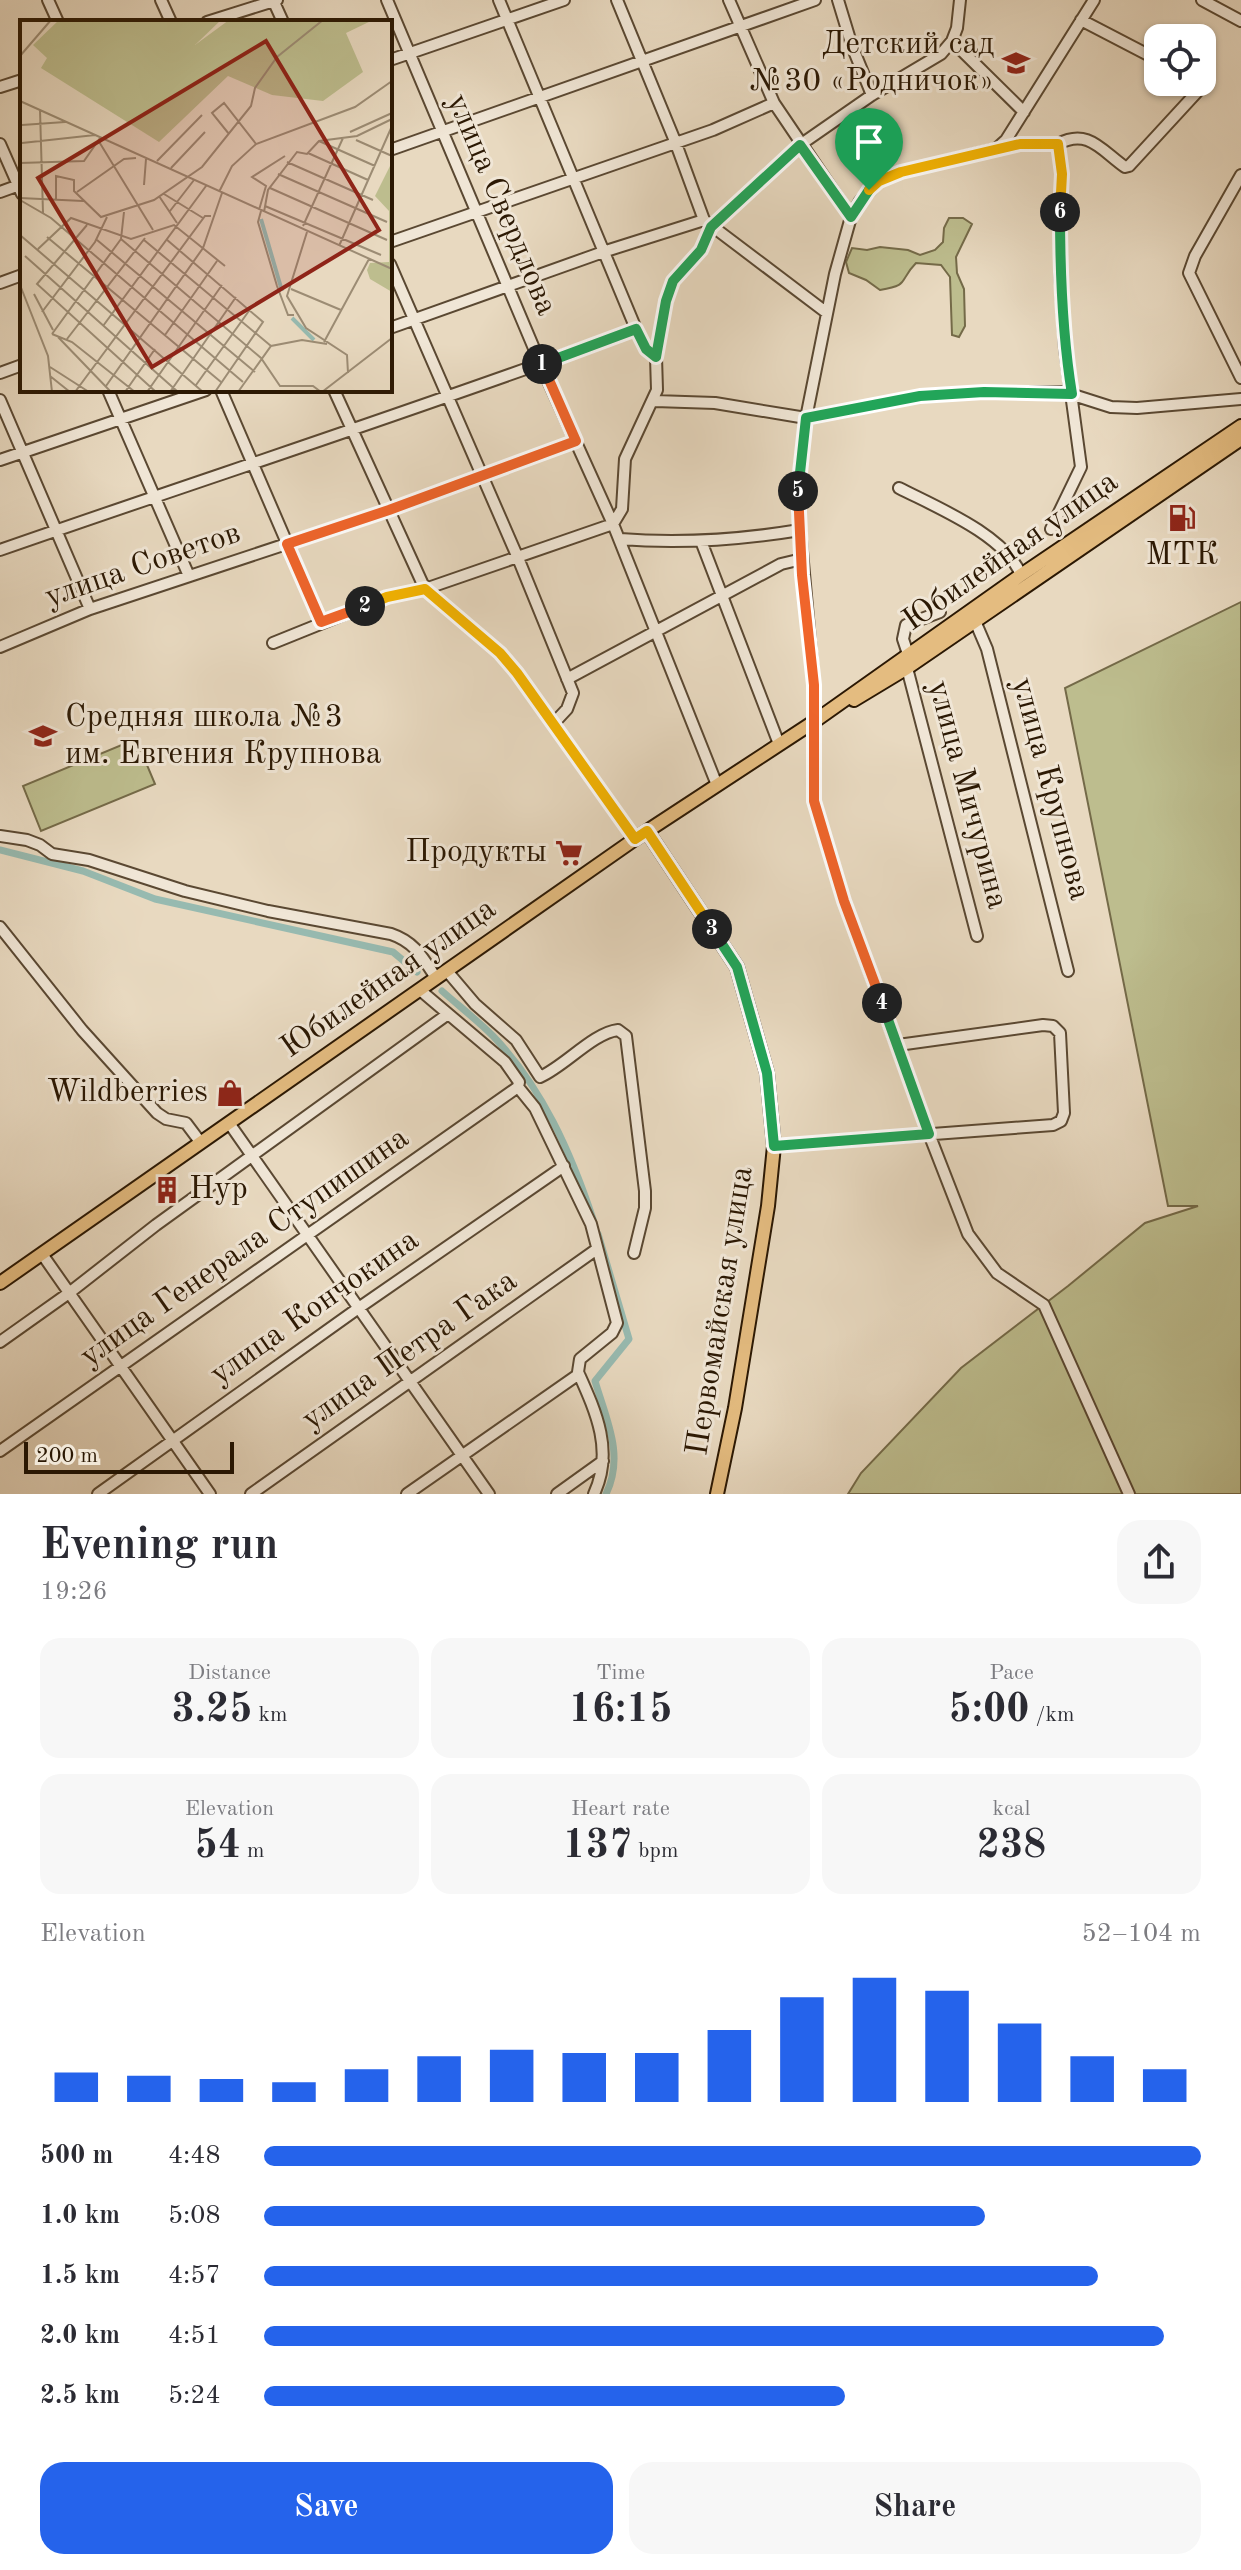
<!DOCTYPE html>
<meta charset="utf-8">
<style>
:root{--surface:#fff;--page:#f7f7f7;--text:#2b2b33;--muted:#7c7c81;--accent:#2563eb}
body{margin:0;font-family:"Old Standard TT",serif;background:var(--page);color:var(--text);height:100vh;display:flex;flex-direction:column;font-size:30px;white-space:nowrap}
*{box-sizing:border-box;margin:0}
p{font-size:26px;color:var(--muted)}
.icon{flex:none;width:44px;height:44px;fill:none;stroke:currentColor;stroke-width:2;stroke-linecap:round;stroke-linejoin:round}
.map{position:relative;height:1494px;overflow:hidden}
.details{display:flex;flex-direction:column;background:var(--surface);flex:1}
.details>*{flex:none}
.controls{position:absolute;left:1144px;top:24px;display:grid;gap:16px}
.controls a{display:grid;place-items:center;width:72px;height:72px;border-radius:16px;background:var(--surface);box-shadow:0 2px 6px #0004;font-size:40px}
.scale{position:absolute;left:24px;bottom:20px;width:210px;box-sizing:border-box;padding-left:8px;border:4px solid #2b1803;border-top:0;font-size:22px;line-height:28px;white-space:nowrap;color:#2b1803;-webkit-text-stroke:6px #f0e6d6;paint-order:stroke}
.pin{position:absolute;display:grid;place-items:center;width:68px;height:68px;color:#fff;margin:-82px -34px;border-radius:50% 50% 50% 0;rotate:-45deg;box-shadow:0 0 8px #0007}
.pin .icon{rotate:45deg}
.km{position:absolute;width:40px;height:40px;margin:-20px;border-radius:50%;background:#222;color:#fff;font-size:22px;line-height:40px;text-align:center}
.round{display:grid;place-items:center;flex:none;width:84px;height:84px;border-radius:24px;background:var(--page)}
.summary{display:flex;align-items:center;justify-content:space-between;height:136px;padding:0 40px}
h1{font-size:44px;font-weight:800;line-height:60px}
.metrics{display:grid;grid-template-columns:repeat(3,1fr);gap:12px;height:136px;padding:8px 40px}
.metrics div{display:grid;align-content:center;border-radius:20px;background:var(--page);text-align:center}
.metrics b{font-size:40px;font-weight:800}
.metrics small{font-size:22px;font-weight:400}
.metrics p{font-size:22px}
.chart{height:224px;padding:16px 40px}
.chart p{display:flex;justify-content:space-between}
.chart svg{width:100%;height:144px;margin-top:8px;stroke:var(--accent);stroke-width:6}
.action{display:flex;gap:16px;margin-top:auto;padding:16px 40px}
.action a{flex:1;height:92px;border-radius:24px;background:var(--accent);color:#fff;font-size:32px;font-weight:800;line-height:92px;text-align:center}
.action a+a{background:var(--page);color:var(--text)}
ul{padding:0 40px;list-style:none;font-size:26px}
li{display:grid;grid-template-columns:128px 96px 1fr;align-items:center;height:60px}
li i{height:20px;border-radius:10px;background:var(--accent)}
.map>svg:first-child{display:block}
.green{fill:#bdbd8e;stroke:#746a48;stroke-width:2}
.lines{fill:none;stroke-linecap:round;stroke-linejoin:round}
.canal{stroke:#97bab0;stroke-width:7}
.minor-casing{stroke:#5a4832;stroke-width:14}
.major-casing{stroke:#2b1803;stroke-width:16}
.minor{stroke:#f0e6d6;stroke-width:10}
.major{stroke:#e4bc80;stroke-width:12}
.split-1-casing{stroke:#fff;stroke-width:16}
.split-2-casing{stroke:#fff;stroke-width:16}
.split-3-casing{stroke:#fff;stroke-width:16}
.split-4-casing{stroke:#fff;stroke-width:16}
.split-5-casing{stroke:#fff;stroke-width:16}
.split-6-casing{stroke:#fff;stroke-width:16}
.split-7-casing{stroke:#fff;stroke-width:16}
.split-1{stroke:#22a559;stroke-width:10}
.split-2{stroke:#f0652b;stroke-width:10}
.split-3{stroke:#f5b400;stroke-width:10}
.split-4{stroke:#22a559;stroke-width:10}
.split-5{stroke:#f0652b;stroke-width:10}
.split-6{stroke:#22a559;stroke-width:10}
.split-7{stroke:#f5b400;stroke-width:10}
.labels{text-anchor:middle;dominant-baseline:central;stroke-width:6;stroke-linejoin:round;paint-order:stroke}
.poi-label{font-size:32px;fill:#2b1803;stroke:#f0e6d6;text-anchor:end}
.street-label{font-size:32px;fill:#2b1803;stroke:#f0e6d6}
.inset-river{fill:none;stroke:#97bab0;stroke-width:4}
.inset-road{fill:none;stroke:#9c8c74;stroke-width:2}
.view{fill:#8f2418;fill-opacity:0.15;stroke:#8f2418;stroke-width:4}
.inset-edge{fill:none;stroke:#2b1803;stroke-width:4}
</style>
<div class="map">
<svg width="1241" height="1494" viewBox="0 0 1241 1494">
<rect width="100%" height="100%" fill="#e8d9c0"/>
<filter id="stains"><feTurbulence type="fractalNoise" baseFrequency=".0025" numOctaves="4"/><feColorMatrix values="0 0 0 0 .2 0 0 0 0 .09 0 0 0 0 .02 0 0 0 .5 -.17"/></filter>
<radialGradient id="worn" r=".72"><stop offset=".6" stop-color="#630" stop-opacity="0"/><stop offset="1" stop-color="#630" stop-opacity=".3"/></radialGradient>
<path class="green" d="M949,218H963L972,224L956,257L957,273L964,289L965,326L959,337L952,335L950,277L941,265L916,263C898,281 911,285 880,290L866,280L849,273L846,262L852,248L867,250L880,247L908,250L920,255L935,250L943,242L944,228Z
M1241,602V1494H848L861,1473L961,1368L1068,1286L1145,1223L1198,1206H1168L1065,688Z
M136,739L155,784L41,831L23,786Z"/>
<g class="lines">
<path class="canal" d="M0,850L83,871L155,899L393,952L417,972
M442,991C459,1006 477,1020 493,1036C542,1087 571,1153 593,1219
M598,1234L629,1339L595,1381C606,1419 625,1455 606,1494"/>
<g class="minor-casing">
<path id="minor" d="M48,0L58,22
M161,0L171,22
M273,0L283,22
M387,0L541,365L613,524L717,785
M499,0L636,329L646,349L656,357
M617,0L675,141L704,220L827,313
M729,0L774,103L851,217
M838,0L852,46L872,95
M1094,0L1006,140L996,149L901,172L879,181L860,201L851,217L835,274L806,418L797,495L814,685V801L844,901L931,1139L968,1234L997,1273L1044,1305L1129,1494
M1202,0L1241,21
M1081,20L1158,60
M207,22L277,0
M952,41L1024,112
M390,60L564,0
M0,87L22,80
M0,144L22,194
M1058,144C1088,128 1101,150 1125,167L1129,166L1198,91V82
M998,148L1020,144H1058
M390,150L815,0
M1241,175L1195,256L1189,273L1241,378
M0,192L22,184
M390,242L713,130L774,103
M390,264L518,558L573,693L567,709L553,724
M0,283L22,275
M390,328L606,251L704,220
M0,373L22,365
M108,390L189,576
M221,390L321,622
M334,390L425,589L500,653L517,673L635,839
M0,400L90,609
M655,401L715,403L806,418L920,396L984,392H1064L1111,407L1137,408L1241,399
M0,460L206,390
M899,488C936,507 1005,535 1021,575
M1051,529L1081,467L1065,349L1060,269L1062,174L1058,144
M620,539C681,544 739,540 800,530
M701,541L779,744
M0,550C212,476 426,407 636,329
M975,621L987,649L1068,971
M273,643L387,597L425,589L613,524L622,509L625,459L657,390L656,357L666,301L673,281L701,250L711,227L800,145L872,95L941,54L952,41L957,28L960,0
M0,647L90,609L389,510L576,441
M908,654L903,639L906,625L940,612
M907,668L977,936
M567,679L781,564L802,559
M0,836L27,840L40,845L52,854L89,860L185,891L268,911L391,934C415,942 423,958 436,978
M0,927L82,1030L157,1113L166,1119L186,1123L201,1143
M447,971L475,1004L516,1040L540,1077C565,1066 593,1033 618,1030L626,1036L645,1191V1208L634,1253
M420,990L505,1062L519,1082L518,1087L535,1108L591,1224L617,1323L612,1333L580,1359L578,1372C596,1412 614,1451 594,1494
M229,1123L489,1494
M774,1146L1053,1125L1061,1121L1064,1113L1060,1033L1053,1026L1043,1025L898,1045
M42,1254L210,1494
M0,1342L69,1293L156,1225L448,1014
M0,1451L518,1087
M98,1494L360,1307L564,1166
M251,1494L597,1249
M407,1494L579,1374
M557,1494L603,1461"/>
</g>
<g class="major-casing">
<path id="major" d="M854,700L907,668L1241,439
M647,831L737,967L767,1073L774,1146L768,1206L735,1408L717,1494
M0,1283L635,839L812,723L1021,575L1241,426"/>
</g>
<use href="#minor" class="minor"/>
<use href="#major" class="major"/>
</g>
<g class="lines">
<g class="split-1-casing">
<path id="split-1" d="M542,364L636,329L646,349L656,357L666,301L673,281L701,250L711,227L800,145L851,217L869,190"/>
</g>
<g class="split-2-casing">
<path id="split-2" d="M365,606L321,622L287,544L389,510L576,441L542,364"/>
</g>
<g class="split-3-casing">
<path id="split-3" d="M365,606L387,597L425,589L500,653L517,673L635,839L647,831L712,929"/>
</g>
<g class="split-4-casing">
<path id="split-4" d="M712,929L737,967L767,1073L774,1146L929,1134L882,1003"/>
</g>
<g class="split-5-casing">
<path id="split-5" d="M798,491L802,575L814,685V801L844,901L882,1003"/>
</g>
<g class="split-6-casing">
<path id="split-6" d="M798,491L806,418L920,396L984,392L1072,394C1062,333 1060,273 1060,212"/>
</g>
<g class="split-7-casing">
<path id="split-7" d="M869,190L879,181L901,172L1020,144H1058L1062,174L1060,212"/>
</g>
<use href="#split-1" class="split-1"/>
<use href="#split-2" class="split-2"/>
<use href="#split-3" class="split-3"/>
<use href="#split-4" class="split-4"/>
<use href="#split-5" class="split-5"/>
<use href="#split-6" class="split-6"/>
<use href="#split-7" class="split-7"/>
</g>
<defs>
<g id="school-bare" transform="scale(2.16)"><path d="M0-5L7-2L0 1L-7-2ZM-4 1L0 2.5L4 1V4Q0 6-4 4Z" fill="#8f2418" stroke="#f0e6d6" stroke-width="2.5" paint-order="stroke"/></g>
<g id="fuel-bare" transform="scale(2.16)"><path d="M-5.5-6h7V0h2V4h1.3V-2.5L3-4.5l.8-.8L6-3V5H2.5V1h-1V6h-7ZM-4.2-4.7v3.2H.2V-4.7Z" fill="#8f2418" stroke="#f0e6d6" stroke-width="2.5" paint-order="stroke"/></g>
<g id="supermarket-bare" transform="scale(2.16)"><path d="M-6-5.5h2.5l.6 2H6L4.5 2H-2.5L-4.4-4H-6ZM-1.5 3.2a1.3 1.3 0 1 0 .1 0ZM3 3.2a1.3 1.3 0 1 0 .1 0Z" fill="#8f2418" stroke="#f0e6d6" stroke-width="2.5" paint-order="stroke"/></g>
<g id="shop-bare" transform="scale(2.16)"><path d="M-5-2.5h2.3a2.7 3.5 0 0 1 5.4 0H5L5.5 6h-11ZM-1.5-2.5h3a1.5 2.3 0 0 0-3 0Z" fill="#8f2418" stroke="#f0e6d6" stroke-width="2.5" paint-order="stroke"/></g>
<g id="building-bare" transform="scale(2.16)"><path d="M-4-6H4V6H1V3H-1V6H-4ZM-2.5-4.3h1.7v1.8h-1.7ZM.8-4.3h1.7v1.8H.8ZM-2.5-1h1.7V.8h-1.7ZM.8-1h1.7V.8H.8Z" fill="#8f2418" stroke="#f0e6d6" stroke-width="2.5" paint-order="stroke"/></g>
</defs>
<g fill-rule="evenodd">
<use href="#school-bare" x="1016" y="63"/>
<use href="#fuel-bare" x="1182" y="518"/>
<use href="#school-bare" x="43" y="736"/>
<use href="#supermarket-bare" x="569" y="853"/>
<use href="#shop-bare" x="230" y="1093"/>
<use href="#building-bare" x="167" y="1190"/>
</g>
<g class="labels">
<g class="poi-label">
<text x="994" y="45">Детский сад<tspan x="994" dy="37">№30 «Родничок»</tspan></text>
<text x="1182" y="556" text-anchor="middle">МТК</text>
<text x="65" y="718" text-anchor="start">Средняя школа №3<tspan x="65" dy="37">им. Евгения Крупнова</tspan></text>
<text x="547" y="853">Продукты</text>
<text x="208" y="1093">Wildberries</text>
<text x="189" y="1190" text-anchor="start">Нур</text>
</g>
<g class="street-label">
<text transform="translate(501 205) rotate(67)">улица Свердлова</text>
<text transform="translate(1011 552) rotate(-35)">Юбилейная улица</text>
<text transform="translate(143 566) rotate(-19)">улица Советов</text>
<text transform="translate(1050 789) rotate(75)">улица Крупнова</text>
<text transform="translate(967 795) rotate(75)">улица Мичурина</text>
<text transform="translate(389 979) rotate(-35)">Юбилейная улица</text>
<text transform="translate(245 1248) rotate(-35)">улица Генерала Ступишина</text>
<text transform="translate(315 1308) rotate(-35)">улица Кончокина</text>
<text transform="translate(721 1311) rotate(-81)">Первомайская улица</text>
<text transform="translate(410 1351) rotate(-35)">улица Петра Гака</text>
</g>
</g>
<g transform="translate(20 20)">
<rect width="372" height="372" fill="#e8d9c0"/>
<path d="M39,0H201L175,25L209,0H353L326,13L343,52L303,81L252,75L208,56L139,122L21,48L27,38L13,25ZM372,142V272L350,259L347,250L350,243L369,242V191L355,176Z" fill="#bdbd8e"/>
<path class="inset-river" d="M241,199L262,271M272,298L294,320"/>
<path class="inset-road" d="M0,36L31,0M0,81L372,249M20,90L23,193M2,105L45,102M330,112L372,93M209,114L192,93L204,83L236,124M78,120L133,210M336,120L372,136M299,121L355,146M2,123L75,115M288,133L348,160M137,141L182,95M267,142L353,180M0,143L64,141L80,118M151,148L185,112M258,154L367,202M124,165L126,139M250,168L367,220M57,172L104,139L116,138M199,172L212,146L236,124L335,87L372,61M144,174L183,198M139,176L157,203M0,178L63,181M0,180L31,198L223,362M36,180V156L54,160V171L81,197L134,180L182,147L231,86L235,68L257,37L303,0M245,186L361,235M239,190L246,166L232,157L265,136M150,191L174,160M241,191L238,202L257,266L268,295H274M244,192L248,170L277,132L287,134L299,121L337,116L372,99M67,205L17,264L136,372M283,206L323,118M287,212L267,276L286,308L327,335L328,353M0,215L183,372M27,217L201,362M101,219L241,338L260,366H293L301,372M146,219L243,302L195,372M77,220L235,352M124,220L251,326M319,226L372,106M18,229L51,198L111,219L154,205L205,246M5,236L158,372M0,265L28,336L32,372M271,269L321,290M14,274L33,310M22,292L75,222L87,197M83,306L186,166M32,314L101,219L104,192M32,314L52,322L115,372M145,315L197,241M38,317L91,372M47,319L125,218M304,322L349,239M30,347L69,372M30,356L50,372M176,365L231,288M86,366L183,228L202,173M55,372L185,196H191M105,372L135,329M127,372L202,265M150,372L216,277M218,372L251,326L282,320L307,324M302,372L372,318"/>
<path class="view" d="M246,21L359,210L132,347L18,158Z"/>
<rect width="372" height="372" class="inset-edge"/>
</g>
<rect width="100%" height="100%" filter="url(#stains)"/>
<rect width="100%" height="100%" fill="url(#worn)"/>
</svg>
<div class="controls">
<a><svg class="icon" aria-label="locate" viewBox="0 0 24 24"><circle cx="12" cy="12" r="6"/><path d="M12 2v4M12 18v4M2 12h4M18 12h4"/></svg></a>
</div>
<div class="scale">200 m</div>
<div class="pin" style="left:869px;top:190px;background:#1e9e55"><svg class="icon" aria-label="arrive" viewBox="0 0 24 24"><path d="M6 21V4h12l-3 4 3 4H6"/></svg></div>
<b class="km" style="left:542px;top:364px">1</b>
<b class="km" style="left:365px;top:606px">2</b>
<b class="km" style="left:712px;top:929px">3</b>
<b class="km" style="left:882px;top:1003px">4</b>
<b class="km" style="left:798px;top:491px">5</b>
<b class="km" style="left:1060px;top:212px">6</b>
</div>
<section class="details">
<div class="summary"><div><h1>Evening run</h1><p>19:26</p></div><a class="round"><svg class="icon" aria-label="share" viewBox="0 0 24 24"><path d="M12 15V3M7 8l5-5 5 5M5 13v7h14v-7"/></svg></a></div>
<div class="metrics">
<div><p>Distance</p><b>3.25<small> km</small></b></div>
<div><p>Time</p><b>16:15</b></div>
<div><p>Pace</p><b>5:00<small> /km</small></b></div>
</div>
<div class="metrics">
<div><p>Elevation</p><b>54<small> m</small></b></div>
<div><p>Heart rate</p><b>137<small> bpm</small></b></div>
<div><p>kcal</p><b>238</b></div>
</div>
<div class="chart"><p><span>Elevation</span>52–104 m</p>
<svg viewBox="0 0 160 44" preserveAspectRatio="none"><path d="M5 44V35M15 44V36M25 44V37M35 44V38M45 44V34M55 44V30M65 44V28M75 44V29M85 44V29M95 44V22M105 44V12M115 44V6M125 44V10M135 44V20M145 44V30M155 44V34"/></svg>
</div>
<ul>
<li><b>500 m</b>4:48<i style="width:100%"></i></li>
<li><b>1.0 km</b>5:08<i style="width:77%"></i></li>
<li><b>1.5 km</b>4:57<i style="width:89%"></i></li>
<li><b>2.0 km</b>4:51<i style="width:96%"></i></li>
<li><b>2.5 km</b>5:24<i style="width:62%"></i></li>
</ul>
<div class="action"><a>Save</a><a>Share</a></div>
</section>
